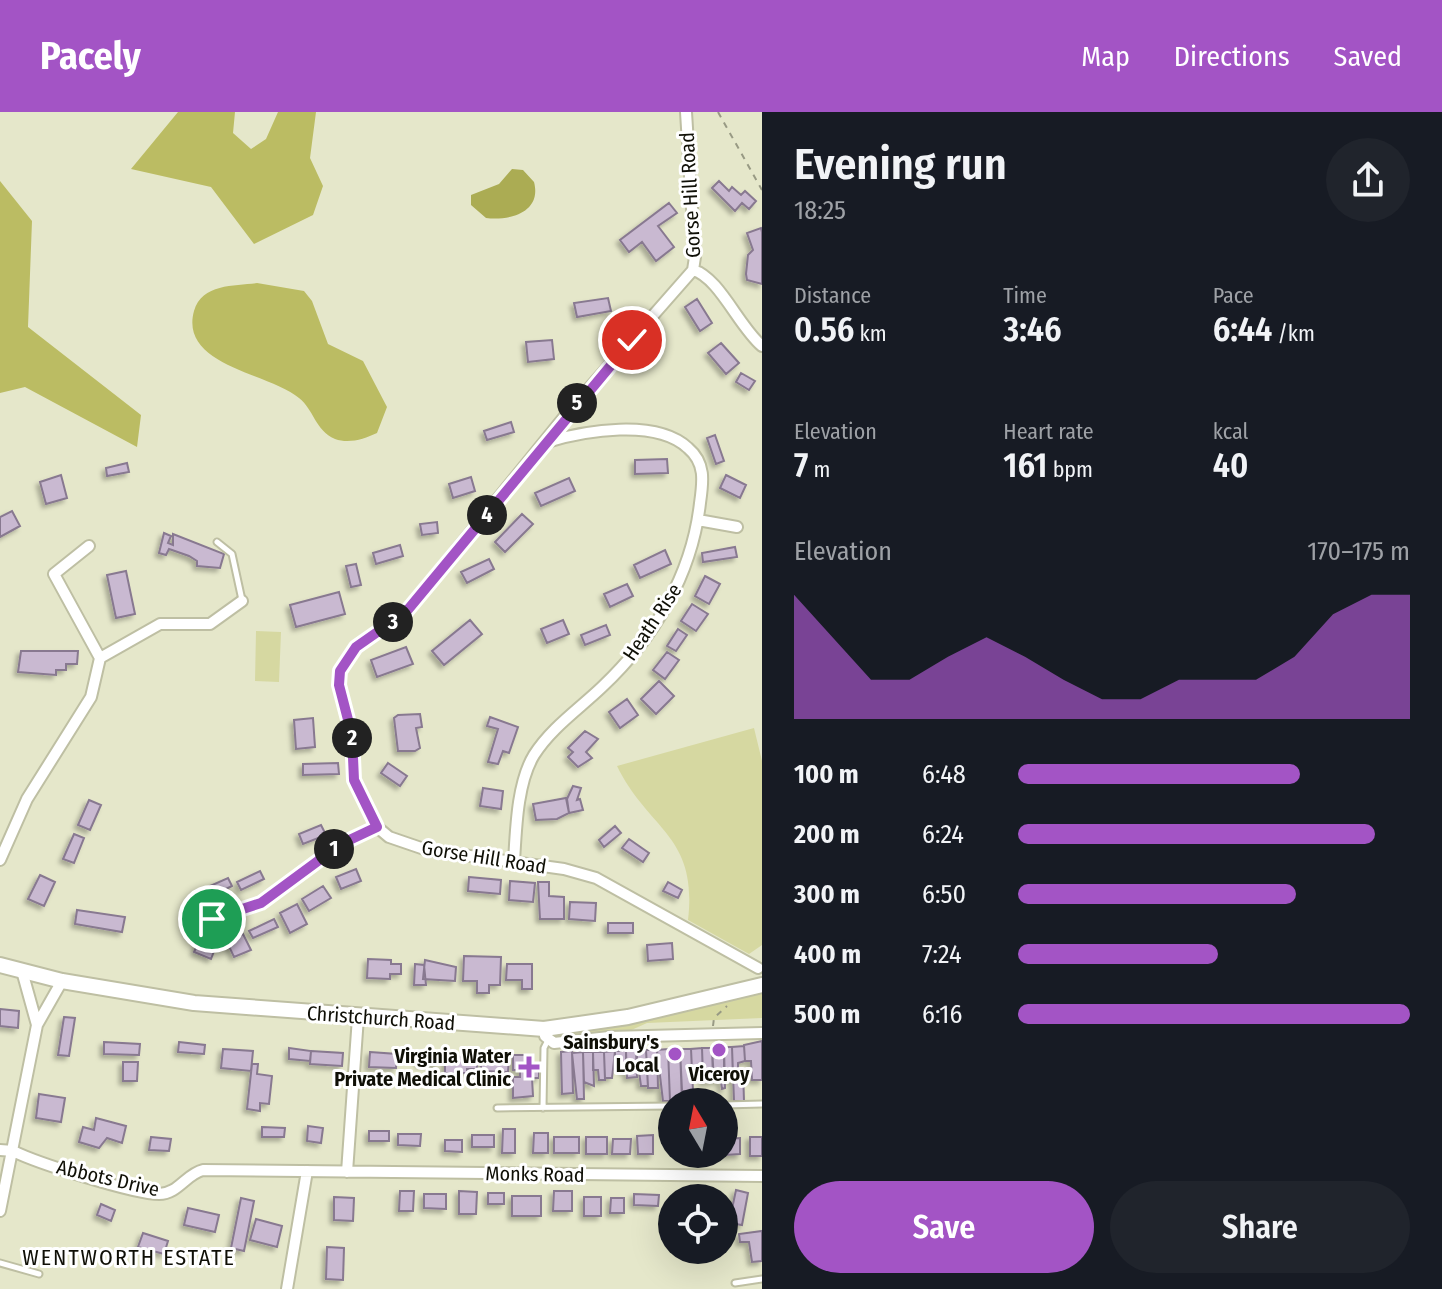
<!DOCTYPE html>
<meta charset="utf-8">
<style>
:root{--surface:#171b24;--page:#20242c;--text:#f1f3f6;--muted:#9ea1a6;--accent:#a354c5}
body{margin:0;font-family:"Fira Sans Condensed",sans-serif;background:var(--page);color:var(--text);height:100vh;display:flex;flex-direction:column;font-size:30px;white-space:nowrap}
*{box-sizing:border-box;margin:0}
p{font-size:26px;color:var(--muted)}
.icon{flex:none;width:44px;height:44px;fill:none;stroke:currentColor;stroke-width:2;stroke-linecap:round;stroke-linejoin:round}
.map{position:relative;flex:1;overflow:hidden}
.side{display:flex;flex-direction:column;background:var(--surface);width:680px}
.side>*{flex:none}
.needle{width:52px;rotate:350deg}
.tools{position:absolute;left:658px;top:976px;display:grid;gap:16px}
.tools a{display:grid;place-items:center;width:80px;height:80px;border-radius:50%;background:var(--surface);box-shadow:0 8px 32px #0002;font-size:40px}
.pin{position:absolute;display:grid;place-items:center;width:68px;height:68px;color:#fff;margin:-34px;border:4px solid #fff;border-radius:50%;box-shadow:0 2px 8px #0007}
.km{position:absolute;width:40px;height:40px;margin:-20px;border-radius:50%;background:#222;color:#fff;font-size:22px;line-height:40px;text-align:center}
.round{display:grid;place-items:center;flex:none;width:84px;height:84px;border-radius:42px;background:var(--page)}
.headline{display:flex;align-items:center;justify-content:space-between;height:136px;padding:0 32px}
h1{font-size:44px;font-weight:600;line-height:60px}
.stats{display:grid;grid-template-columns:repeat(3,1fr);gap:12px;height:136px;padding:8px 32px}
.stats div{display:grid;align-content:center}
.stats b{font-size:34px;font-weight:600}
.stats small{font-size:22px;font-weight:400}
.stats p{font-size:22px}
.chart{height:224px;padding:16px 32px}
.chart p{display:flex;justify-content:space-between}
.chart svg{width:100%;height:144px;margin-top:8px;fill:var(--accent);opacity:.7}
.action{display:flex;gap:16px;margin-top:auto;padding:16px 32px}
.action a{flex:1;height:92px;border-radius:48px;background:var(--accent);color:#fff;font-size:32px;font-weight:600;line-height:92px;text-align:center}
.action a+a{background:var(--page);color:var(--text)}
ul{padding:0 32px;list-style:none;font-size:26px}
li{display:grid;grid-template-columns:128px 96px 1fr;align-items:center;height:60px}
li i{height:20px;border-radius:10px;background:var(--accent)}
header{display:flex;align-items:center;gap:48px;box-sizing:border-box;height:112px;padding:0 40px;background:var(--accent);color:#fff}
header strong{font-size:38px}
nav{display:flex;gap:44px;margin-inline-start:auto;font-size:28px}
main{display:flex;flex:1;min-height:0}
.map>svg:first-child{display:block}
.green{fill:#d6d8a1}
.forest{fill:#bbbc63}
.water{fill:#abac53}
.building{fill:#c9b9d1;stroke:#887990;stroke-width:2;filter:url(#shadow)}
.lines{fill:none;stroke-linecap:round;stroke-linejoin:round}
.service-casing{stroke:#bebfa3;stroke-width:9}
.minor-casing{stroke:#bebfa3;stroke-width:14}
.secondary-casing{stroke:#bebfa3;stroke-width:18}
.path{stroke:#989a84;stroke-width:2;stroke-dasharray:6 6;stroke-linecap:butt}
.service{stroke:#fff;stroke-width:5}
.minor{stroke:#fff;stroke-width:10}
.secondary{stroke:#fff;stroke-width:14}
.route-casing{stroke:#fff;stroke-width:16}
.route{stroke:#a354c5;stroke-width:10}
.poi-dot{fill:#a354c5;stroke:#fff;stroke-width:3}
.labels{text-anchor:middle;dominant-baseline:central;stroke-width:6;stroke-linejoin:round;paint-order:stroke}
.street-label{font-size:20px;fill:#0f0f06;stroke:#fff}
.poi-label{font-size:20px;font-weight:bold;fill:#0f0f06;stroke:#fff;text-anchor:end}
.neighbourhood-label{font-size:22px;letter-spacing:2px;fill:#0f0f06;stroke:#fff}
</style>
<header>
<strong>Pacely</strong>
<nav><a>Map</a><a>Directions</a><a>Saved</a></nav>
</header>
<main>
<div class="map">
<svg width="762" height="1177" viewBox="0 0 762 1177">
<defs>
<filter id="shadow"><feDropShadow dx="-3.5" dy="3.5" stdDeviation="2" flood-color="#0004"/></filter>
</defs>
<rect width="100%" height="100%" fill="#e5e7ca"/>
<path class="green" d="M256,519L281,520L279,570L255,569Z
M754,616L762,649V833L749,842L688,808C698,723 649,719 617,654Z
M762,880V906L647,911L627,920L551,925L552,922Z"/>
<path class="forest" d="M178,0H235L233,21L251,37L266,27L278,0H316L310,46L323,74L313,103L254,132L211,75L131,57Z
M0,69L32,109L28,215L141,303L137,335L25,275L0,281Z
M257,171L304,179L312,189L328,232L363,249L387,295L377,321C364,327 349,332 335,327C315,318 314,298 299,286C270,261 179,254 194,199C202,171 235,174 257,171Z"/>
<path class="water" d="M512,57L523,58L534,70C542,100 510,109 486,106L471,93V83L499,72Z"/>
<path class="building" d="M719,69L729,79L732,75L741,83L745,79L756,89L749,97L742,91L735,99L712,76Z
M669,91L677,101L658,114L674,135L656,149L642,130L629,140L620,128Z
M761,116L762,120V172L747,168L746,162L748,143L753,138L747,121Z
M608,186L611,199L577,205L574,191Z
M697,187L712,211L700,219L685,195Z
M552,228L554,247L528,250L526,230Z
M721,231L739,251L726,262L708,241Z
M741,261L755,269L749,278L736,270Z
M511,310L514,320L487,328L484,319Z
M715,323L724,349L716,352L707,326Z
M667,347L668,361L635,362V348Z
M127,351L129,360L107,364L106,356Z
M61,363L67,386L46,392L40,370Z
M726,363L746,373L740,386L720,376Z
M471,365L475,379L453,386L449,372Z
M569,366L575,379L541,394L535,381Z
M12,399L20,414L0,425V405Z
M522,402L533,412L505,440L495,430Z
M437,410L438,421L422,423L420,412Z
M164,421L171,424L168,431L173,433V422L224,442L220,456L197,454V449L189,444L172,438L169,437L166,443L159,441Z
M400,433L403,444L376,452L373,441Z
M735,435L737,445L703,450L702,441Z
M665,438L671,452L640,466L634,453Z
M489,447L494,457L467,471L461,460Z
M356,452L361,473L351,475L346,454Z
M126,459L135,502L116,506L107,463Z
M705,464L720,472L709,492L695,484Z
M627,472L633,484L610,495L604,482Z
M339,480L345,502L296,515L290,493Z
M692,492L708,502L696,519L681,509Z
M470,508L482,522L444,553L432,539Z
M563,508L569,522L547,531L541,517Z
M606,513L610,523L585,533L581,523Z
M678,517L687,523L676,539L667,534Z
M406,535L413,552L377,565L371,548Z
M21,539H78L77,552H66V558H56V563L18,560Z
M667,540L679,548L665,567L653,558Z
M659,569L674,584L656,602L641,587Z
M627,587L638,603L620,616L609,600Z
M420,602L422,615L416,616L420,636L415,639H398L394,606L398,603Z
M490,605L518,615L509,641L503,639L498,652L488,650L498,617L487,614Z
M313,606L315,635L296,637L294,608Z
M585,619L598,627L586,640L592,646L578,655L568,645L573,640L568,636Z
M338,651L339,662L303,663V652Z
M388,651L407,664L400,674L381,661Z
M573,674L581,676L577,688L580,687L583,698L569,701L567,687Z
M483,676L503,679L501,697L480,694Z
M566,686L569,701L557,707L536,708L533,692Z
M89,688L101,693L90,718L78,713Z
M321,713L326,723L303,732L299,722Z
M615,714L621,721L604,735L599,728Z
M74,722L84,726L74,751L63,747Z
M629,727L649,741L643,750L622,736Z
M356,757L361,769L341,777L336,765Z
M260,759L264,767L241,778L237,770Z
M40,763L55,770L44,794L28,787Z
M469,765L501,768L500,782L468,779Z
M228,766L232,774L214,783L210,774Z
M510,769L535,771L533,790L509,788Z
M538,770H549V784L564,785V807H540Z
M668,770L682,778L678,786L663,779Z
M323,774L331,786L309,799L302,787Z
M570,790L596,791L595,809L569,807Z
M297,792L307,812L290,821L280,801Z
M77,798L125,805L122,820L75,812Z
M274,807L278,815L253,826L249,819Z
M608,811H633V821H608Z
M243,822L251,838L234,845L227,830Z
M200,827L216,834L211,847L194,840Z
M672,831L673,847L648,849L647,833Z
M464,844L501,845L500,873H489V881H477V869H463Z
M368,847L391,848V852H401V862H390V867L367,866Z
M425,848L456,855L455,869L423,867Z
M415,852L424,853L426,873H414Z
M507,852H532V877H522V868H506Z
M0,897L19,899L18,916L0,914Z
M64,905L75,906L69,944L58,943Z
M762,929V968H752L751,949H745L744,933Z
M104,930L140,932L139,943L104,942Z
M179,930L205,933L204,942L178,940Z
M744,934L745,949L738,951V958L743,957L744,989H734L732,935Z
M724,935H732L733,968H729V956H724Z
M724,935L725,976L722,977L721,970L713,966L712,936Z
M289,936L311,939L310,949L289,947Z
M702,936H712L714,969L703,970Z
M702,936L703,964L698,965V958L692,959L691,937Z
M223,937L253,939L251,959L221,956Z
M668,937H680L682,989H670Z
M668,937L670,989H663L657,938Z
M680,937H691L693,979H682Z
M636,938H646L648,974H641Z
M636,938L637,965L627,966L626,939Z
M646,938H657L658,976H648Z
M311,939L343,941L342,954L310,952Z
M572,939L573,981L562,982L561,940Z
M615,939H626V959H622V952H615Z
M615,939L612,966H605L604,940Z
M370,940L397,942L396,956L369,955Z
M420,940L439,941L438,953L419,952Z
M583,940H593L594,974L584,970Z
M583,940L584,987H577L572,941Z
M593,940H604L605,968H599L598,958H593Z
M445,943L477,946V957H467V961H445Z
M513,943H532V952H539V966H532L533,984L513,986V965H520V958H513Z
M481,945L509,946L508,960L481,959Z
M123,950H138L137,969H123Z
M252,952H258L257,962L272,964L269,992L260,991V999L247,997Z
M39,982L65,986L61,1010L36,1006Z
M96,1006L126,1014L122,1031L107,1026L99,1036L79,1030L83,1015L94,1018Z
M308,1014L323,1016L321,1031L307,1029Z
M262,1015L285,1016L284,1025H262Z
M503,1017H515V1041H502Z
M369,1019H389V1029H369Z
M534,1021H548V1041H533Z
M398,1022H421L420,1034L398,1033Z
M472,1023H494V1035H472Z
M653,1023V1042H638L637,1024Z
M151,1025L171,1027L169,1039L149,1038Z
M554,1025H579V1041H554Z
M586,1025H607V1042H586Z
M750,1025H762V1044H750Z
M740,1026V1042L725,1043L724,1027Z
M613,1027H631L630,1042H612Z
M445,1028H462V1040L445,1039Z
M736,1078L748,1081L742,1113L729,1111Z
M400,1079H414L413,1099H399Z
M459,1079L477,1080L476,1102H459Z
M554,1079H572V1099H553Z
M488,1081H504V1092H488Z
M424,1082H446V1097L424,1096Z
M634,1082L659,1083L658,1094L634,1093Z
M512,1084H541V1104H512Z
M334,1085L354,1086L353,1109L334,1108Z
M584,1085H601V1104H584Z
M241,1086L254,1089L244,1139L231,1136Z
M611,1086H624V1101H610Z
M101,1092L115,1098L111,1109L97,1103Z
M188,1096L219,1103L215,1120L184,1113Z
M256,1107L282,1114L277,1135L250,1128Z
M762,1119V1149L752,1150L749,1130H740L739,1122Z
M143,1121L168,1129L164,1142L138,1135Z
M327,1135L344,1136L343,1168L326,1167Z"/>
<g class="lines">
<g class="service-casing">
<path id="service" d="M217,430L232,442L242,488
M724,993L762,992
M497,996L672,994
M543,996L544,936L548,928
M0,1151L39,1162
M735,1171L762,1167"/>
</g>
<g class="minor-casing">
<path id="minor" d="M686,0L695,145L693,158L570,298L406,500L356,535L340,559L339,573L352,623L354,668L377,715L389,725L427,738L564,757L596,766L758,856
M693,158C719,165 739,215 762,234
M698,408L737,415
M100,546L160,512H210L242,489
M0,748L27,687L91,585L100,546L54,462L89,434
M514,750C516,717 517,671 534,643C551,616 579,597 602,575C654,526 692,463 700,391C703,370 706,351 688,336C656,306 584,319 547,330
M212,807L261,791L341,732L377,715
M22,859L37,913
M544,917L545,924L554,931L609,925L762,921
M0,1038L13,1039C37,1051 134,1082 159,1082C178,1082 186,1062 203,1058L762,1064
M347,1060L358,905
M0,1099L37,913L62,869
M287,1177L307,1059"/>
</g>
<g class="secondary-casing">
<path id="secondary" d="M0,853L62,869L194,891L544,917L628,905L762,873"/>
</g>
<path class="path" d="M718,0L762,78
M713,914L714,906L727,894"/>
<use href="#service" class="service"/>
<use href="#minor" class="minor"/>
<use href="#secondary" class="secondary"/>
</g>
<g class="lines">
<g class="route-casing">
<path id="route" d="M212,807L261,791L341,732L377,715L354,668L352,623L339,573L340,559L356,535L406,500L632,228"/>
</g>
<use href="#route" class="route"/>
</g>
<g class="poi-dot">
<circle cx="719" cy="938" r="8"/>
<circle cx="675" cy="942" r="8"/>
<path d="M525 943h8v8h8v8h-8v8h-8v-8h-8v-8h8z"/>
</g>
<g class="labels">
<g class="street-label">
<text transform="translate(690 83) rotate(-93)">Gorse Hill Road</text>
<text transform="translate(652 510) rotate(-56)">Heath Rise</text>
<text transform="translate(484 745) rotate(9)">Gorse Hill Road</text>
<text transform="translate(381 906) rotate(4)">Christchurch Road</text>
<text transform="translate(535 1062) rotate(1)">Monks Road</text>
<text transform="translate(108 1066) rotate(13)">Abbots Drive</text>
</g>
<g class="poi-label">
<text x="659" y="930">Sainsbury's<tspan x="659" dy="23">Local</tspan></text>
<text x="511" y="944">Virginia Water<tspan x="511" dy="23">Private Medical Clinic</tspan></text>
<text x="719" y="962" text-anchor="middle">Viceroy</text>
</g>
<g class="neighbourhood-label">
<text x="129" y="1145">WENTWORTH ESTATE</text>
</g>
</g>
</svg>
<div class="tools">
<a><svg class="needle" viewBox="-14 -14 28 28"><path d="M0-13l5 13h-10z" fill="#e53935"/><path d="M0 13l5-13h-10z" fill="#9ea1a6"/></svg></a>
<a><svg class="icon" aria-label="locate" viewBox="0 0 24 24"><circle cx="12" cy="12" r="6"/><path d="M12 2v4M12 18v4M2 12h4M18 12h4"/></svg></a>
</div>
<div class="pin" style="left:212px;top:807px;background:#1e9e55"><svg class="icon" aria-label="arrive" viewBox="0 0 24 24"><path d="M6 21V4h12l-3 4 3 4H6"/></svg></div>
<div class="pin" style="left:632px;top:228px;background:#d93025"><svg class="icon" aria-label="check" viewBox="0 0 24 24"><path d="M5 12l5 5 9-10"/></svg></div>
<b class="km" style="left:334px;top:737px">1</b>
<b class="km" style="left:352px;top:626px">2</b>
<b class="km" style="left:393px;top:510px">3</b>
<b class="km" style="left:487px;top:403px">4</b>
<b class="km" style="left:577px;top:291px">5</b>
</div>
<section class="side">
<div class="headline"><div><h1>Evening run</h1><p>18:25</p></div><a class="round"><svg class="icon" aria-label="share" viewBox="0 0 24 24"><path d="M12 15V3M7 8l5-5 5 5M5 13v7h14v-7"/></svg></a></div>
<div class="stats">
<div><p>Distance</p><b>0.56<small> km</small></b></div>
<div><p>Time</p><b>3:46</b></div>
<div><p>Pace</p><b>6:44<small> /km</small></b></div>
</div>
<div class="stats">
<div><p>Elevation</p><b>7<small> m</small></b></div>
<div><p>Heart rate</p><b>161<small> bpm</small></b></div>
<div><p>kcal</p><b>40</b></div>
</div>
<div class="chart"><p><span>Elevation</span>170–175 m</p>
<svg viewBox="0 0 160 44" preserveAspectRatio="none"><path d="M0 44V6L10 19L20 32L30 32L40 25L50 19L60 25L70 32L80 38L90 38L100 32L110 32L120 32L130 25L140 12L150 6L160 6V44z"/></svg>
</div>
<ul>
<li><b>100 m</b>6:48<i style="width:72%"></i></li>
<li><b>200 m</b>6:24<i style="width:91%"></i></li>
<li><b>300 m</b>6:50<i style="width:71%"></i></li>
<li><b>400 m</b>7:24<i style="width:51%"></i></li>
<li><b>500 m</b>6:16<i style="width:100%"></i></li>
</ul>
<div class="action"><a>Save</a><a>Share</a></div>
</section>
</main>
